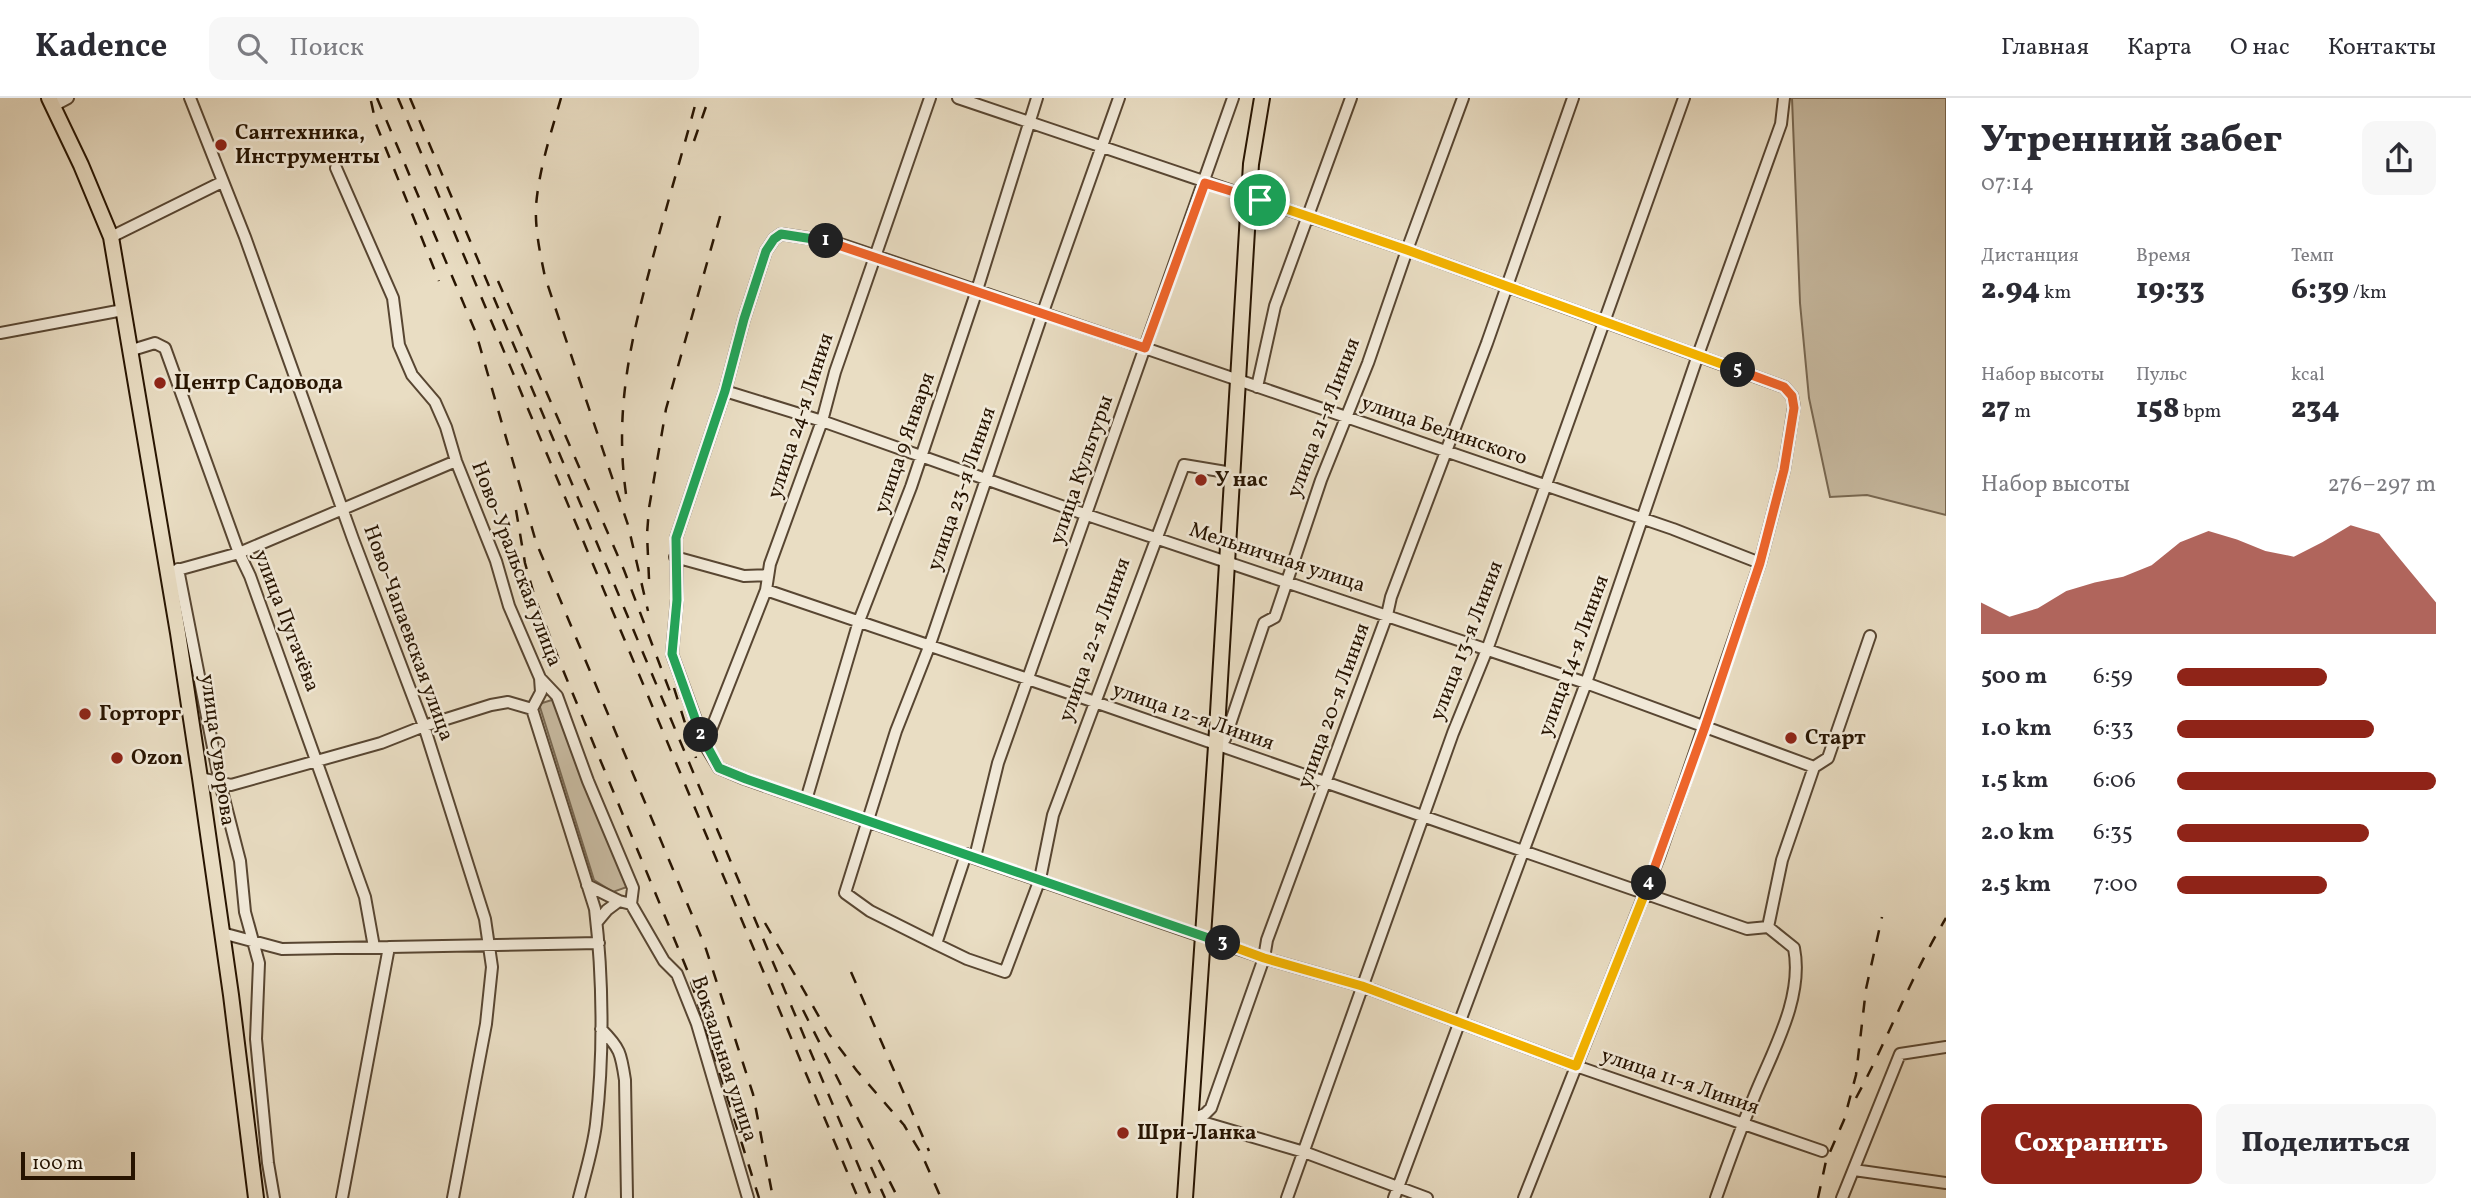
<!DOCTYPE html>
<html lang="ru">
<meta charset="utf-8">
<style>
:root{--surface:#fff;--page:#f7f7f7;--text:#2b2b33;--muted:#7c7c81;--line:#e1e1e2;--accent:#8f2418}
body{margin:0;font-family:Vollkorn,serif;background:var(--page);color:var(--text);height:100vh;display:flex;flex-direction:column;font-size:26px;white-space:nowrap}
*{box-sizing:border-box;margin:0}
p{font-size:23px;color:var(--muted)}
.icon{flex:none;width:38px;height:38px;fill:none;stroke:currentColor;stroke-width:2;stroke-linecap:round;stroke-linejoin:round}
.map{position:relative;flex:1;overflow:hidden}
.drawer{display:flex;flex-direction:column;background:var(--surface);width:525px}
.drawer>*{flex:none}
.scale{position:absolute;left:21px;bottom:18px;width:114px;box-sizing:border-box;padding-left:7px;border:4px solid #271401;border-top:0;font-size:19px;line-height:24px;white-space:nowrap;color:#271401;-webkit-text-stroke:5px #f1e9d8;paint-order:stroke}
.pin{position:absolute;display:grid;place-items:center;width:60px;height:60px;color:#fff;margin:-30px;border:4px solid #fff;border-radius:50%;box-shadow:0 2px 7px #0007}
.km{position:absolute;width:35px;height:35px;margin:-18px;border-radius:50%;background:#222;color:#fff;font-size:19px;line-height:35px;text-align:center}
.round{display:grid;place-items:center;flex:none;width:74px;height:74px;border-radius:14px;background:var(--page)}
.headline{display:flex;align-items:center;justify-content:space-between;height:119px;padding:0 35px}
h1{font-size:38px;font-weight:800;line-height:52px}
.metrics{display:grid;grid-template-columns:repeat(3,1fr);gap:10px;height:119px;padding:7px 35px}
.metrics div{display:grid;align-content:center}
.metrics b{font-size:30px;font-weight:800}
.metrics small{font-size:19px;font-weight:400}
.metrics p{font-size:19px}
.chart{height:196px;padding:14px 35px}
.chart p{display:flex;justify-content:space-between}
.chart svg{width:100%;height:126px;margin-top:7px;fill:var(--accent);opacity:.7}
.cta{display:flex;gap:14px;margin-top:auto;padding:14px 35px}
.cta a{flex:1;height:80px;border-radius:14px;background:var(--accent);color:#fff;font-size:28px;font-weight:800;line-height:80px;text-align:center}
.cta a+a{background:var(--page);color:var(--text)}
ul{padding:0 35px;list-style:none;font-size:23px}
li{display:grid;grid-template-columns:112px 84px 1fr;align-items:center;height:52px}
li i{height:18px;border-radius:9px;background:var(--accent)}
header{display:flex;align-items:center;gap:42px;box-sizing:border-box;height:98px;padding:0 35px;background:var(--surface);border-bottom:2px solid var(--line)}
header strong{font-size:33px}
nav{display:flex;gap:38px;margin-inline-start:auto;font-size:24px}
.search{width:490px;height:63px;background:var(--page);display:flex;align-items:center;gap:18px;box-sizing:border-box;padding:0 24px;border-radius:14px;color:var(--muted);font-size:26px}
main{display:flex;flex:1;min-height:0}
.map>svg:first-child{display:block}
.green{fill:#c8bba2;stroke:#786852;stroke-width:2}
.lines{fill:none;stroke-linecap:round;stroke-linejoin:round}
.minor-casing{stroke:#584632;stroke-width:14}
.major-casing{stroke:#271401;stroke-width:18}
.minor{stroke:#f1e9d8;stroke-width:10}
.major{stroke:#e9ddc3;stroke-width:14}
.rail{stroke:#271401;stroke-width:2.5;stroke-dasharray:12 12;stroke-linecap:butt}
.split-1-casing{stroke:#fff;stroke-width:14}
.split-2-casing{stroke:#fff;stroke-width:14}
.split-3-casing{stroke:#fff;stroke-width:14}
.split-4-casing{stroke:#fff;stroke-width:14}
.split-5-casing{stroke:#fff;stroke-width:14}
.split-6-casing{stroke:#fff;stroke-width:14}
.split-1{stroke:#f0652b;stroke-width:9}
.split-2{stroke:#22a559;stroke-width:9}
.split-3{stroke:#22a559;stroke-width:9}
.split-4{stroke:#f5b400;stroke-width:9}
.split-5{stroke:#f0652b;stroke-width:9}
.split-6{stroke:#f5b400;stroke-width:9}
.poi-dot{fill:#8f2418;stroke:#f1e9d8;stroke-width:2.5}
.labels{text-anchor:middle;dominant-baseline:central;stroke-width:5;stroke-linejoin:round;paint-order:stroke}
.poi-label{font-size:21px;font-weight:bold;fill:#271401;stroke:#f1e9d8;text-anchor:start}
.street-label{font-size:21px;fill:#271401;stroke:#f1e9d8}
</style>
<header>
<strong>Kadence</strong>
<div class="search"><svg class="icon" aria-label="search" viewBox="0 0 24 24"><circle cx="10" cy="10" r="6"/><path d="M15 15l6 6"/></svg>Поиск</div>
<nav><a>Главная</a><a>Карта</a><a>О нас</a><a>Контакты</a></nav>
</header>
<main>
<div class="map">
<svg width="1946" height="1100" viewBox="0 0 1946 1100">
<rect width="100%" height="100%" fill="#e9ddc3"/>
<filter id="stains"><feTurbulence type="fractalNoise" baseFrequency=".00286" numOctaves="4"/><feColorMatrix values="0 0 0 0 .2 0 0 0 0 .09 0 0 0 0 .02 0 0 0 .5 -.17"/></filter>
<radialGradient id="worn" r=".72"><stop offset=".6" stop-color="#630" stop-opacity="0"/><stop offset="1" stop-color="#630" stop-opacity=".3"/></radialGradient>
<path class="green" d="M1792,0H1946V417L1867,397L1830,399L1809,300L1800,205Z
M555,601L627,789L613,794L594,782L539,606Z"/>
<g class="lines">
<g class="minor-casing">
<path id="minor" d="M190,0L245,139L353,441L424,628L485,821L492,869L486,926L453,1100
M958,0L1407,152L1784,289L1792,298L1794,309L1784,372L1760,465L1659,759L1524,1100
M53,8L68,0
M336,70L393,200L399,247L412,277L435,304L446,329L456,363L496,463L509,508L540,580L541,594L532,611L595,811C603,879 604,958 596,1026C593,1051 585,1076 579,1100
M111,139L222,84
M0,235L123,212
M129,253L155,245L165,250L239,455L250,478L365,799L374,849
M1257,289L1275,208L1351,0
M725,293L822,323L1087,417L1586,585L1814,669
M675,459L744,478L768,477
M1760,465L1673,431L876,158L834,144L781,136L774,141L766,153L744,221L725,293L676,440L677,501L672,556L705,647L719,670L745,681L1264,860L1362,888L1576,968L1822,1053
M178,471L220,685L240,763L245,814L259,865L256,941L268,1065L274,1100
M174,473L239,455L456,363
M766,492L1069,595L1747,831L1768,829
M540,580L557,598L588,683L633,790L631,806
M705,647L766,492L770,466L822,323L835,274L930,0
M1216,648L1225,641L1264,525L1275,519L1321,382L1368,265L1407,152L1463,0
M200,680L231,687L381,645L424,628L491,607L508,604L532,611
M806,702L859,523L911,389L977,192L1037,0
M966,756L936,846L870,813L845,795L896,633L929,549L1043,214L1119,0
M975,759L998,665L1233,0
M587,787L619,803
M597,824L607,812L619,803L631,806L664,863L677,876L697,926L748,1100
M222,835L282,851L599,845
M936,846L967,861L1005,874L1040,781L1053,717L1184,367L1232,375
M601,931C620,950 621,955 625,982L627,1100
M1192,1021L1205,1016L1211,1010L1264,860L1267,842L1387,517L1391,499L1487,245L1573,0
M1192,1021L1304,1054L1427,1100
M1854,1072L1946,1085
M342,1100L389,849
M1287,1100L1453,635L1488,549L1684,0
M1394,1100L1586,585L1698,257L1781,26L1784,0
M1716,1100C1728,1066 1740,1032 1754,999C1772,954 1804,900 1794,850L1768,829L1782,762L1814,669L1828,660L1870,538
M1842,1100L1900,956L1946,949"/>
</g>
<g class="major-casing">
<path id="major" d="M49,0L81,67L111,139L178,535L200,680L231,897L256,1100
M1185,1100L1216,648L1251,66L1262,0"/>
</g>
<use href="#minor" class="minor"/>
<use href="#major" class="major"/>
<path class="rail" d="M377,0L476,235L536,444L705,848L753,996L773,1100
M398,0L858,1100
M410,0L872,1100
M561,0C551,35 539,71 536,108C535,132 540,155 545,179L628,427L648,513
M371,3L376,26L439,183
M694,43L709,0
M498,183L624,472L672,599
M626,396C614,311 631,241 653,159C667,106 683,53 697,0
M516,412L525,465L535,500L563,572L688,874L759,1100
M649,481L647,436L649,410L666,311L721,115
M674,590L696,660
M765,825L829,936L857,973L904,1027L922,1057L941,1100
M851,874L929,1053
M803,912L896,1096
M1856,1000C1888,941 1911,878 1946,820
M871,1069L885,1100
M1818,1100L1826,1063L1844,1022L1856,977L1866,891L1882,819"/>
</g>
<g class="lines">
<g class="split-1-casing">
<path id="split-1" d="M826,143L1145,250L1205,85L1260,102"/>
</g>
<g class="split-2-casing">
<path id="split-2" d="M701,637L672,556L677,502L676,440L725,293L744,221L766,153L774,141L781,136L826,143"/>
</g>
<g class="split-3-casing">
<path id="split-3" d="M701,637L719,670L746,681L1223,845"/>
</g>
<g class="split-4-casing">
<path id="split-4" d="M1223,845L1264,860L1362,888L1576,968L1649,785"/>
</g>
<g class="split-5-casing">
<path id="split-5" d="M1649,785L1705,629L1760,465L1784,372L1794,310L1792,298L1784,289L1738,272"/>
</g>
<g class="split-6-casing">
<path id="split-6" d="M1260,102L1407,152L1738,272"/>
</g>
<use href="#split-1" class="split-1"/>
<use href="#split-2" class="split-2"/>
<use href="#split-3" class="split-3"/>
<use href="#split-4" class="split-4"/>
<use href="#split-5" class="split-5"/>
<use href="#split-6" class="split-6"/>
</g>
<g class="poi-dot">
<circle cx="221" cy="47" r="7"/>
<circle cx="160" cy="285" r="7"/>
<circle cx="1201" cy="382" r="7"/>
<circle cx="85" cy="616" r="7"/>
<circle cx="1791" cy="640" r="7"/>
<circle cx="117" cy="660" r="7"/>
<circle cx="1123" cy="1035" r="7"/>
</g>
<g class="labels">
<g class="poi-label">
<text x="235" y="35">Сантехника,<tspan x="235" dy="24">Инструменты</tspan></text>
<text x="174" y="285">Центр Садовода</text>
<text x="1215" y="382">У нас</text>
<text x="99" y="616">Горторг</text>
<text x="1805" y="640">Cтарт</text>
<text x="131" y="660">Ozon</text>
<text x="1137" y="1035">Шри-Ланка</text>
</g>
<g class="street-label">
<text transform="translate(801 318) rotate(-72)">улица 24-я Линия</text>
<text transform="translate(1324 320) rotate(-69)">улица 21-я Линия</text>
<text transform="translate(1444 333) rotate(19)">улица Белинского</text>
<text transform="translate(905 345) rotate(-71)">улица 9 Января</text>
<text transform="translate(1082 372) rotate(-71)">улица Культуры</text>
<text transform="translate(962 391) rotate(-71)">улица 23-я Линия</text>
<text transform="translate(1277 460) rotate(18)">Мельничная улица</text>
<text transform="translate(516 466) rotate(69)">Ново-Уральская улица</text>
<text transform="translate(286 523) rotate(69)">улица Пугачёва</text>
<text transform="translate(408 535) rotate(70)">Ново-Чапаевская улица</text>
<text transform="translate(1095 542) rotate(-70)">улица 22-я Линия</text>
<text transform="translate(1467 543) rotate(-69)">улица 13-я Линия</text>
<text transform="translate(1574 558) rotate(-70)">улица 14-я Линия</text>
<text transform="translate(1334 608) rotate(-70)">улица 20-я Линия</text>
<text transform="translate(1193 619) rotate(19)">улица 12-я Линия</text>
<text transform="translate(217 652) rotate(82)">улица Суворова</text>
<text transform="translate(724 961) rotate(72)">Вокзальная улица</text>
<text transform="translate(1680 984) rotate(19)">улица 11-я Линия</text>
</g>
</g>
<rect width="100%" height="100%" filter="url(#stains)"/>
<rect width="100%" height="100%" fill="url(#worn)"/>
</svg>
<div class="scale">100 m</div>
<div class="pin" style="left:1260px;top:102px;background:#1e9e55"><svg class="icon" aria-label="arrive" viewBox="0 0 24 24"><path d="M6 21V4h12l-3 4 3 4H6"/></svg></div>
<b class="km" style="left:826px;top:143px">1</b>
<b class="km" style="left:701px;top:637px">2</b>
<b class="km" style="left:1223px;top:845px">3</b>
<b class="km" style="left:1649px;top:785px">4</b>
<b class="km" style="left:1738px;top:272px">5</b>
</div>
<section class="drawer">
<div class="headline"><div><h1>Утренний забег</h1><p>07:14</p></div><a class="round"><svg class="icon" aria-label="share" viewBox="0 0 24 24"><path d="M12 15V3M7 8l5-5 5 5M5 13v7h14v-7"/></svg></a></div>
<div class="metrics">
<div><p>Дистанция</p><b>2.94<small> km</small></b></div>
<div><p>Время</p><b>19:33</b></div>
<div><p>Темп</p><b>6:39<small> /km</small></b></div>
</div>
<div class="metrics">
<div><p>Набор высоты</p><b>27<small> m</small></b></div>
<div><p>Пульс</p><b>158<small> bpm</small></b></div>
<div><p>kcal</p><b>234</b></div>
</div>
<div class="chart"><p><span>Набор высоты</span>276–297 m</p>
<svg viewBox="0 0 160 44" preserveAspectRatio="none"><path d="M0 44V33L10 38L20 35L30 29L40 26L50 24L60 20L70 12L80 8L90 11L100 15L110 17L120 12L130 6L140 9L150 21L160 33V44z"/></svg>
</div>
<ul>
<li><b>500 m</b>6:59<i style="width:58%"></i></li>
<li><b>1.0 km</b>6:33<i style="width:76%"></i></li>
<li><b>1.5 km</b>6:06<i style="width:100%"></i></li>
<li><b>2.0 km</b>6:35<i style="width:74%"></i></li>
<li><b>2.5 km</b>7:00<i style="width:58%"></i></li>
</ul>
<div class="cta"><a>Сохранить</a><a>Поделиться</a></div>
</section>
</main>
